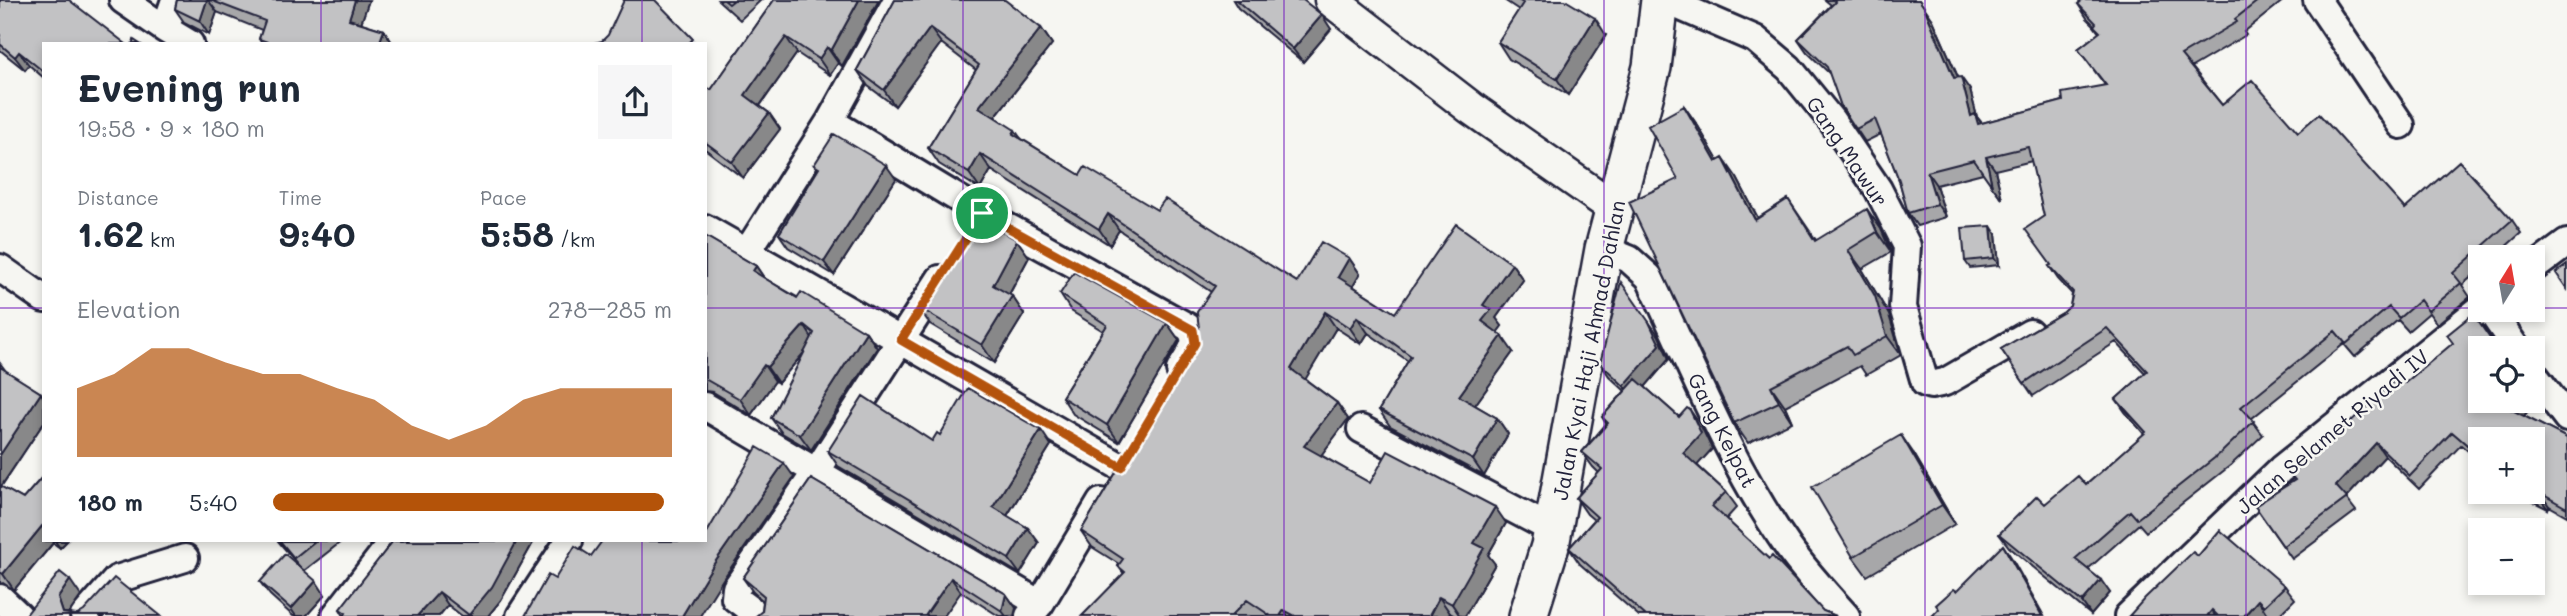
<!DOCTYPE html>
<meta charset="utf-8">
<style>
:root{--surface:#fff;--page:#f6f6f7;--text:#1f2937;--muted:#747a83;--accent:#b45309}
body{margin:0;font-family:Mali,sans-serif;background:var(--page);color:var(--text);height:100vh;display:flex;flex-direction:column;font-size:26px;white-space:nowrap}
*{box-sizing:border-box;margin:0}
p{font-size:23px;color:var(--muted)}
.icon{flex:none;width:38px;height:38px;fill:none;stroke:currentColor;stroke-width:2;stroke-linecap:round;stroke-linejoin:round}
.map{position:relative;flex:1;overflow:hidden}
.panel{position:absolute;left:42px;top:42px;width:665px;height:500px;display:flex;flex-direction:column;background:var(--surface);border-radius:0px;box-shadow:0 4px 10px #0003}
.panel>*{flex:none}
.needle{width:46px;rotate:11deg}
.tools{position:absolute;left:2468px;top:245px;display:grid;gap:14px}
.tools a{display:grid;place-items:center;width:77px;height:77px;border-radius:0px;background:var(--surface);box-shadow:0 4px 10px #0003;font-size:35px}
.pin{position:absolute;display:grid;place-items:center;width:60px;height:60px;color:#fff;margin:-30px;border:4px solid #fff;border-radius:50%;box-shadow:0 2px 7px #0007}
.round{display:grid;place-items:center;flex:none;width:74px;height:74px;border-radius:0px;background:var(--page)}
.summary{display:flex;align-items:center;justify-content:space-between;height:119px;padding:0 35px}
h1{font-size:38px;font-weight:700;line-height:52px}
.figures{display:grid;grid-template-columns:repeat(3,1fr);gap:10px;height:119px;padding:7px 35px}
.figures div{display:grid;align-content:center}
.figures b{font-size:35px;font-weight:700}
.figures small{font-size:19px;font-weight:400}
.figures p{font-size:19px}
.chart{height:196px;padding:14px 35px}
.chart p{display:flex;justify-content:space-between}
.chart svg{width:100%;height:126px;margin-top:7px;fill:var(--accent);opacity:.7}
ul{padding:0 35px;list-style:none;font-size:23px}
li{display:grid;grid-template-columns:112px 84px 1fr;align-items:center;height:52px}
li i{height:18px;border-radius:9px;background:var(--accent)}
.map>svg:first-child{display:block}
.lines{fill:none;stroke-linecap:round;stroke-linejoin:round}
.minor-casing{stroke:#22223b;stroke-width:32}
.tertiary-casing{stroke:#22223b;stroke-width:37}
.secondary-casing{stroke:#22223b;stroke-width:42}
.minor{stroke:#f6f6f2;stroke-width:26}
.tertiary{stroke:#f6f6f2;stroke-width:32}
.secondary{stroke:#f6f6f2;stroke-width:37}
.wall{fill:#a7a7a9;stroke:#22223b;stroke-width:2}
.shaded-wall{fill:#888889;stroke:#22223b;stroke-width:2}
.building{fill:#c2c2c4;stroke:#22223b;stroke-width:2}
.route-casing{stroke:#fff;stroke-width:14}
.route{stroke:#b45309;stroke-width:9}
.grid{fill:none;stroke:#7b2cbf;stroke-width:2;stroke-opacity:0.55}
.labels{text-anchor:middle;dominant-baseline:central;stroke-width:5;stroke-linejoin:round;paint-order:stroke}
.street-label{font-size:21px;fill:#22223b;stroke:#f6f6f2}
</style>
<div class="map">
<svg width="2567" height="616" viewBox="0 0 2567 616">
<rect width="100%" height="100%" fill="#f6f6f2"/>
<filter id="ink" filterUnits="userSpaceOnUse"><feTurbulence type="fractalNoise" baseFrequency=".0143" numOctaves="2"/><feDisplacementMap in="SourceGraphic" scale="14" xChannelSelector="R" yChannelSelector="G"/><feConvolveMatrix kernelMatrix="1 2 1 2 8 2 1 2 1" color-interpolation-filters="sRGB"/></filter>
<g filter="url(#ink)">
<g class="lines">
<g class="minor-casing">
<path id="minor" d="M123,0L165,29L175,0
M1665,0L1755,39L1789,68L1832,121L1878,189L1907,246L1903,307L1925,383L1931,385L1945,382L2030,333
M2317,0L2401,125
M165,29L190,44
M830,121L982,213L1188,327C1203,340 1188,356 1180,370
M705,228L1121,467
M1604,249L1629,259L1649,277C1692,368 1730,464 1788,547C1805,571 1826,594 1846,616
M747,252L830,121L897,0
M0,268L44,299
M2532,269L2567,243
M2490,310L2516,348
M2532,372L2567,418
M705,406L1040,604
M1361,429L1553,530
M0,598L19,616
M84,616L117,579L185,558
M335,616L393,541
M520,616L569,541
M759,616L735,598L736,588L816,472L940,279
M1029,616L1040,604L1101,502
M2128,616L2281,469L2480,309"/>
</g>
<g class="tertiary-casing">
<path id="tertiary" d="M1331,0L1471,108L1614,208"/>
</g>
<g class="secondary-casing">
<path id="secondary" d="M1528,616L1550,546L1604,249L1652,67L1660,0"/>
</g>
<use href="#minor" class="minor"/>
<use href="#tertiary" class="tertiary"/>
<use href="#secondary" class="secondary"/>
</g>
<path class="wall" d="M0,0L44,44V78L29,65L25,70L0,50Z
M177,0H369L361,23L384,30L393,44H262L259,39L262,30L217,12L209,35L184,22L175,9Z
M718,0H761L740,20Z
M774,0H879L842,66L838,63L830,75L797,53L760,106L769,113L780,129L743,178L705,149V86L711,90Z
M895,0L1041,28L1052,44L995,117L1022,139L1080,175L1157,210L1297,282L1349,258L1360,274L1353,286L1395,313L1512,264L1523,280L1496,318L1502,326L1497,332L1513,352L1475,405L1497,418L1508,434L1484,476L1390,426L1379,410L1408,361L1368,333L1361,344L1336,328L1305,379L1337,403L1348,419L1321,455L1370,483L1506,523L1488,555L1495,564L1465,616H1455L1450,613L1448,616H1082L1124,574L1118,566L1119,564L1092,547L1081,531L1192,346L1211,292L1119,230L1110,245L991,170L980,189L939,164L928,148L976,70L941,43L895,106L868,86L857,70Z
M1233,0H1303L1331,29L1303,62L1238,8Z
M1504,0H1565L1606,35L1568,95L1509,59L1498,42L1519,10Z
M1825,0H1919L1933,20L1958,77L1970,90L1977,117L1982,123L2063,101L2105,85L2078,49L2099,33L2094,26V25L2087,18L2078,4L2083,0H2284L2244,32L2246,35L2192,67L2222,105L2298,132L2405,209L2512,220L2521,233L2494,257H2480V270L2462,285L2470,297L2437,324L2429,313L2408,331L2398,320L2355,357L2344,344L2251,419L2263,435L2231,465L2146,532L2139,524L2088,569L2110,593L2091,615L2009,547L1999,534L2045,504L2086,485L2144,434L2125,412L2116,399L2145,373L2116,342L2033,396L2001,349L2064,312L2070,306L2072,294L2058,279L2049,266L2051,265L2044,216L2032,161L1995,170L2002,199L1983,173L1936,185L1946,217L1917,226L1908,213L1899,180L1881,134L1865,142L1841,106L1830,74L1807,52L1798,39L1831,5Z
M1684,106L1698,126L1718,161L1737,178L1758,218L1788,199L1816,240L1881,229L1891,252L1862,269L1889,315L1901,355L1866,375L1860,366L1785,406L1792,422L1748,443L1734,423L1678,179Z
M814,165L896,179L834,275L788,247L779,234L818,170Z
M1996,234L1999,265L1970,268L1965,261Z
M705,236L756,266L764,278L797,298L866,332L877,348L811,450L782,433L771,418L804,353L778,383L775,381L751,415L713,392L705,391Z
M1017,240L1029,257L1009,295L1012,296L1024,314L994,363L930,324L918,307L952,260Z
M1060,294L1167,323L1179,340L1119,442L1073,414L1062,397L1103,331L1071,311Z
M2473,314L2480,401H2521L2528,411L2524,416L2567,438V516L2549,506L2548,509L2518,494L2515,492H2532L2480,439V461L2461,445L2419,489L2385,456L2346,498L2356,511L2292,559L2255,506L2295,480L2291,475L2326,443L2323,438L2344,428L2405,383L2453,344Z
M1659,336L1669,359L1645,387L1679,417L1701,426L1712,449L1697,465L1726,492L1737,507L1726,519L1823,611L1836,616H1639L1580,564L1569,548L1594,520L1587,514L1576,498L1599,473L1593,467L1582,452L1606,424L1602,417L1625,391L1609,376L1600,363Z
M0,363L6,371L41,393L44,398V422L1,487L23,499L44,475V541H67L60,548L53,543L14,590L3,583L0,584Z
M940,435L1051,445L1007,516L1028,528L1039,543L1020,574L838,466L828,451L932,441Z
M1914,454L1955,524L1867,576L1853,557Z
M811,479L1006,594L1016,608L1014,616H999L961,592L762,611L763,601L753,592L743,578Z
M278,541H342L304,571L325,595L306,616H293L270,595L260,582L300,567Z
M393,541H534L501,600L488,616H462L448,605L439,616H344L340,609Z
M2198,556L2285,586L2295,599L2278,616H2270L2267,614L2265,616H2129Z"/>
<path class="shaded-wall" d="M207,0H208L217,12L209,35L200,21Z
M355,0H369L358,32L349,19Z
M859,0H879L842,66L831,51Z
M1924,7L1933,20L1964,91L1954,78Z
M1322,15L1331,29L1303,62L1293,49Z
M1595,18L1606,35L1568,95L1557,79Z
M930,28L941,43L895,106L884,90Z
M1041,28L1052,44L990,123L979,107Z
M384,30L393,44H379Z
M786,37L797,53L756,111L745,95Z
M827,47L838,63L830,75L819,59Z
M19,52L29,65L25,70L15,57Z
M1961,77L1970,90L1977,117L1985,128L1987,137L1971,116Z
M1684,106L1698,126L1730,181L1716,162Z
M769,113L780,129L743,178L732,162Z
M1015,130L1026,146L1013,134Z
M980,154L991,170L980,189L969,173Z
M1986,157L1995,170L2002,199L1992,186Z
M1723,158L1737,178L1769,239L1755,220Z
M886,165L896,179L834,275L824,262Z
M1927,172L1936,185L1946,217L1937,204Z
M1867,209L1881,229L1891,252L1877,232Z
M1108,214L1119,230L1110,245L1099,229Z
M1991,226L1996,234L1999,265L1994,258Z
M1017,240L1029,257L1005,302L993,285Z
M1848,250L1862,269L1889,315L1901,355L1887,336Z
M1349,258L1360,274L1349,293L1338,277Z
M1512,264L1523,280L1496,318L1502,326L1494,337L1482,321L1483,305Z
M756,266L767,282L753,271Z
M1012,296L1024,314L994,363L982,345Z
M1325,312L1336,328L1302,385L1291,369Z
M1357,317L1368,333L1361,344L1350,328Z
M1649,322L1659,336L1669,359L1634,400L1624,386Z
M1167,323L1179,340L1119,442L1107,425Z
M804,325L814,341L778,383L767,367Z
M866,332L877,348L811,450L800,435Z
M1502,336L1513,352L1470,412L1459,396Z
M764,365L775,381L751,415L740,399Z
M1771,386L1785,406L1792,422L1779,402Z
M41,393L44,398V422L0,488V455Z
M2516,401H2521L2528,411L2519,422L2510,409Z
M1337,403L1348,419L1316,462L1304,446Z
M1690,410L1701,426L1712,449L1694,469L1683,453Z
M1497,418L1508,434L1484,476L1473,460Z
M1041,430L1051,445L1003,522L993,507Z
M1901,435L1914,454L1955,524L1942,505Z
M2376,443L2385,456L2345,499L2336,486Z
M784,463L794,477L723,579L700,616H682L713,565Z
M2540,493L2549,506L2548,509L2538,496Z
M1495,507L1506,523L1488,555L1495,564L1465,616H1460L1452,604L1474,543Z
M42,526L44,529V541H52L53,543L14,590L3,574Z
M1028,528L1039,543L1020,574L1009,559Z
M55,541H67L60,548Z
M366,541H373L370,546Z
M517,541H534L501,600L488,616H469Z
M2003,545L2011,557L2044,616H2042Z
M951,578L961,592L944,616H925Z
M70,580L81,596L69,613H63L58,598Z
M2101,580L2110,593L2091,615L2082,602Z
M316,581L325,595L306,616H296L291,609Z
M439,592L448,605L439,616H417Z
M1006,594L1016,608L1014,616H1006L1002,611Z
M1439,597L1450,613L1448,616H1429Z
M2258,600L2267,614L2265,616H2244Z
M1284,610L1288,616H1280Z
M2212,610L2215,616H2207Z"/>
<path class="building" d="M0,0H69L126,44H44V72L19,52L15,57L0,44Z
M177,0H207L200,21L175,9Z
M210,0H355L349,19L384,30L379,44H273L259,39L265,21Z
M624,0H655L693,39L688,44H590L602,41L608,35Z
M724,0H734L729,4Z
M774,0H859L831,51L827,47L819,59L786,37L745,95L769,113L732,162L705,142V86L711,90Z
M895,0H1005L1041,28L979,107L1015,130L1013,134L1080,175L1085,167L1157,210L1165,199L1297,282L1321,242L1349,258L1338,277L1395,313L1456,224L1512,264L1483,305L1491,310L1482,321L1502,336L1459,396L1497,418L1473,460L1379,410L1411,356L1357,317L1350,328L1325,312L1291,369L1337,403L1304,446L1370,483L1388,451L1495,507L1474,543L1484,548L1452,604L1439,597L1429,616H1295L1284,610L1280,616H1271L1247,600L1231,616H1082L1125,572L1118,566L1123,559L1081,531L1192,346L1199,328L1197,312L1215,286L1108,214L1099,229L980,154L969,173L928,148L979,65L930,28L884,90L857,70Z
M1236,0H1303L1322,15L1293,49Z
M1518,0H1565L1595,18L1557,79L1498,42L1523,3Z
M1833,0H1919L1924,7L1954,78L1961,77L1971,116L1975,114L1978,124L2063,101L2062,93L2106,85L2078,49L2100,32L2094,26L2096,23L2078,4L2083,0H2259L2235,19L2237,22L2181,55L2222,105L2252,80L2298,132L2319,114L2405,209L2459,161L2512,220L2453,273L2461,283L2428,311L2420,300L2399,318L2389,307L2346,344L2335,331L2241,407L2254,421L2222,452L2137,519L2130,511L2075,559L2101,580L2082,602L1999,534L2037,496L2045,504L2078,476L2086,485L2146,432L2116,399L2147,371L2107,328L2024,383L2001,349L2064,312L2070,306L2073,292L2049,266L2051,265L2025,229L2044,216L2028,147L1986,157L1992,186L1974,160L1927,172L1937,204L1908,213L1899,180L1875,119L1856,129L1841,106L1827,67L1798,39L1835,2Z
M134,40L140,44H132Z
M1684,106L1716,162L1723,158L1755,220L1788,199L1815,241L1867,209L1877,232L1848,250L1875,296L1887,336L1853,355L1847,346L1771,386L1779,402L1734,423L1629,202L1678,179L1648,126Z
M834,134L886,165L824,262L779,234L819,168L814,165Z
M976,217L1017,240L993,285L1012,296L982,345L918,307L949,258L952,260Z
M1991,226L1994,258L1965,261L1962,228Z
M705,236L756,266L753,271L797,298L801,292L866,332L800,435L771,418L814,333L804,325L767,367L764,365L740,399L705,379Z
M2567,265V289L2556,273Z
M1074,272L1167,323L1107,425L1062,397L1107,325L1060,294Z
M1621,282L1649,322L1660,345L1624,386L1600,363Z
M2473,314L2494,344L2499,348H2480V401H2516L2510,409L2567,438V508L2540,493L2538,496L2530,492H2532V439H2480V456L2452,432L2410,476L2376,443L2336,486L2347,498L2283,546L2255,506L2295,480L2291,475L2327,442L2323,438L2344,428L2398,377L2405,383L2453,343L2447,335Z
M0,367L41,393L0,455Z
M1636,379L1679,417L1687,408L1690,410L1701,433L1683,453L1726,492L1712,506L1769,559L1772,556L1823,611L1836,616H1646L1569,548L1597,517L1576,498L1602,469L1582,452L1608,423L1602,417Z
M968,388L1041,430L993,507L1028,528L1009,559L828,451L863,396L932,441L937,433L940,435Z
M1901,435L1942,505L1853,557L1812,487Z
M757,447L784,463L713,565L682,616H525L548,575L555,579L575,546L591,556L602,541H697L701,543L702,541H705V536Z
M44,475V528L42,526L3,574L0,572V486L23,499Z
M811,479L1006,594L1002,611L951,578L925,616H756L762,611L764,596L743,578Z
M2220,530L2285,586L2264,606L2258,600L2244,616H2218L2212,610L2207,616H2129L2145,598L2193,552L2198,556Z
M280,541H315L294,558Z
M393,541H517L492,587L469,615L439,592L417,616H344L346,613L340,609Z
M2003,545L2042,616H1932L1939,609L1936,605L1954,589L1957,591Z
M285,554L316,581L291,609L260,582Z
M60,572L70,580L58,598L63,613L77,615L84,611L114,578L161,616H25Z"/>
</g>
<g class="lines" filter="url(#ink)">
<g class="route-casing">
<path id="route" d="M982,213L1193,330L1195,343L1121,467L901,340Z"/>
</g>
<use href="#route" class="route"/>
</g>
<path class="grid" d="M321,0V44M642,0V44M963,0V616M1284,0V616M1604,0V616M1925,0V616M2246,0V616M0,308H44M705,308H2480M2532,308H2567M321,541V616M642,541V616"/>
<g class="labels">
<g class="street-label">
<text transform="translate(1848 151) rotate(56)">Gang Mawur</text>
<text transform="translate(1588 350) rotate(-79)">Jalan Kyai Haji Ahmad Dahlan</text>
<text transform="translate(1723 430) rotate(63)">Gang Kelpat</text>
<text transform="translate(2332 431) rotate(-40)">Jalan Selamet Riyadi IV</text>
</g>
</g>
</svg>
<div class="tools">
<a><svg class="needle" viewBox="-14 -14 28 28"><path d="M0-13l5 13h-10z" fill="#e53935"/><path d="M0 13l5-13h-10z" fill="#747a83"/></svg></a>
<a><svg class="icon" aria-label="locate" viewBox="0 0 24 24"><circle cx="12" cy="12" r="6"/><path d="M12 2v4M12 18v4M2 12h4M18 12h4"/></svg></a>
<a>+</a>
<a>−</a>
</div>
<div class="pin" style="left:982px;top:213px;background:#1e9e55"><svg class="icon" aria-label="arrive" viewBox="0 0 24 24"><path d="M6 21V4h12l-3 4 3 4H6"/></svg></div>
<section class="panel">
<div class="summary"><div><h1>Evening run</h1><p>19:58 · 9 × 180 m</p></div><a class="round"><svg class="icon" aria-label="share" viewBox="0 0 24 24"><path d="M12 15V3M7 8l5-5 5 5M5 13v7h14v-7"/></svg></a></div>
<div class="figures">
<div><p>Distance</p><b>1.62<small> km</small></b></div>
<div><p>Time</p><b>9:40</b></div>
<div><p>Pace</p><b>5:58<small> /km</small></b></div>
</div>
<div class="chart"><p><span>Elevation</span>278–285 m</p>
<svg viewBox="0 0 160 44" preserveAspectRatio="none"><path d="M0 44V20L10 15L20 6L30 6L40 11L50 15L60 15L70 20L80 24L90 33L100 38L110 33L120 24L130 20L140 20L150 20L160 20V44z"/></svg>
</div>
<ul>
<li><b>180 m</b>5:40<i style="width:98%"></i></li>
</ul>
</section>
</div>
